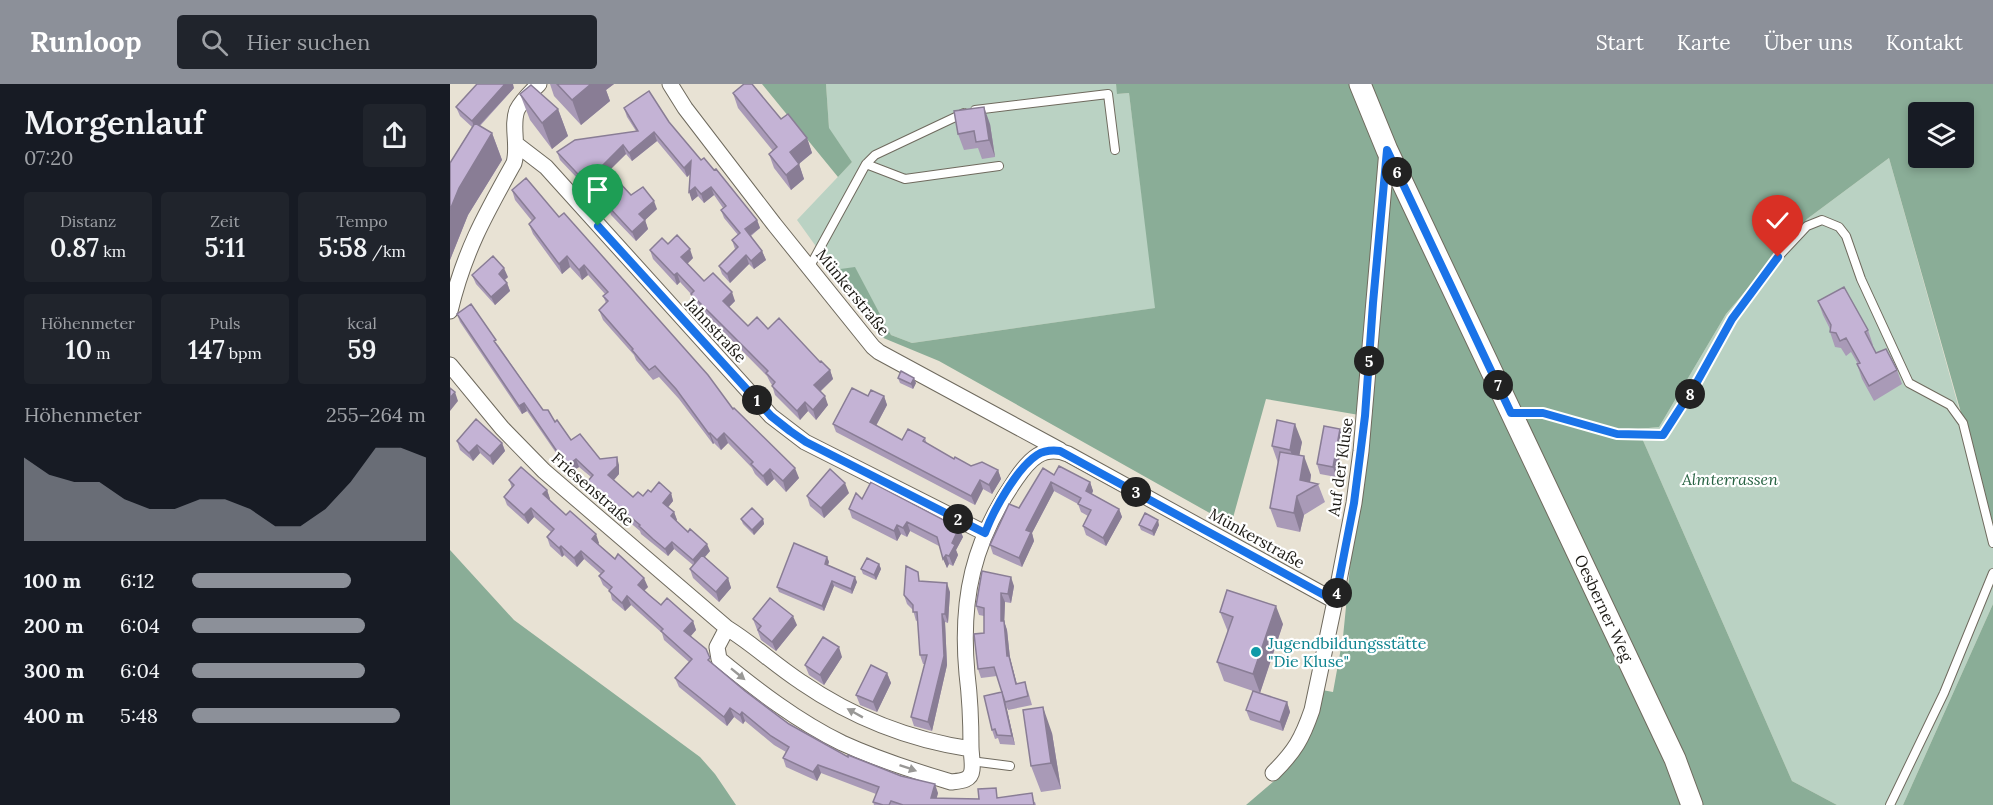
<!DOCTYPE html>
<html lang="de">
<meta charset="utf-8">
<style>
:root{--surface:#171b24;--page:#20242c;--text:#f1f3f6;--muted:#9ea1a6;--accent:#8c9099}
body{margin:0;font-family:Lora,serif;background:var(--page);color:var(--text);height:100vh;display:flex;flex-direction:column;font-size:22px;white-space:nowrap}
*{box-sizing:border-box;margin:0}
p{font-size:20px;color:var(--muted)}
.icon{flex:none;width:33px;height:33px;fill:none;stroke:currentColor;stroke-width:2;stroke-linecap:round;stroke-linejoin:round}
.map{position:relative;flex:1;overflow:hidden}
.details{display:flex;flex-direction:column;background:var(--surface);width:450px}
.details>*{flex:none}
.buttons{position:absolute;left:1458px;top:18px;display:grid;gap:12px}
.buttons a{display:grid;place-items:center;width:66px;height:66px;border-radius:6px;background:var(--surface);box-shadow:0 3px 9px #0003;font-size:30px}
.pin{position:absolute;display:grid;place-items:center;width:51px;height:51px;color:#fff;margin:-62px -26px;border-radius:50% 50% 50% 0;rotate:-45deg;box-shadow:0 0 6px #0007}
.pin .icon{rotate:45deg}
.km{position:absolute;width:30px;height:30px;margin:-15px;border-radius:50%;background:#222;color:#fff;font-size:16px;line-height:30px;text-align:center}
.round{display:grid;place-items:center;flex:none;width:63px;height:63px;border-radius:6px;background:var(--page)}
.headline{display:flex;align-items:center;justify-content:space-between;height:102px;padding:0 24px}
h1{font-size:33px;font-weight:600;line-height:45px}
.figures{display:grid;grid-template-columns:repeat(3,1fr);gap:9px;height:102px;padding:6px 24px}
.figures div{display:grid;align-content:center;border-radius:6px;background:var(--page);text-align:center}
.figures b{font-size:26px;font-weight:600}
.figures small{font-size:16px;font-weight:400}
.figures p{font-size:16px}
.chart{height:168px;padding:12px 24px}
.chart p{display:flex;justify-content:space-between}
.chart svg{width:100%;height:108px;margin-top:6px;fill:var(--accent);opacity:.7}
ul{padding:0 24px;list-style:none;font-size:20px}
li{display:grid;grid-template-columns:96px 72px 1fr;align-items:center;height:45px}
li i{height:15px;border-radius:8px;background:var(--accent)}
header{display:flex;align-items:center;gap:36px;box-sizing:border-box;height:84px;padding:0 30px;background:var(--accent);color:#fff}
header strong{font-size:28px}
nav{display:flex;gap:33px;margin-inline-start:auto;font-size:21px}
.search{width:420px;height:54px;background:var(--page);display:flex;align-items:center;gap:15px;box-sizing:border-box;padding:0 21px;border-radius:6px;color:var(--muted);font-size:22px}
main{display:flex;flex:1;min-height:0}
.map>svg:first-child{display:block}
.green{fill:#bad2c3}
.forest{fill:#8aad97;fill-rule:evenodd}
.lines{fill:none;stroke-linecap:round;stroke-linejoin:round}
.lane-casing{stroke:#6f6a5e;stroke-width:10}
.street-casing{stroke:#6f6a5e;stroke-width:17}
.secondary-casing{stroke:#6f6a5e;stroke-width:23}
.lane{stroke:#fff;stroke-width:8}
.street{stroke:#fff;stroke-width:15}
.secondary{stroke:#fff;stroke-width:21}
.wall{fill:#a99ab7}
.shaded-wall{fill:#897d95}
.building{fill:#c4b3d5;stroke:#897d95;stroke-width:1.5}
.oneway{fill:#999896}
.route-casing{stroke:#fff;stroke-width:12}
.route{stroke:#1a73e8;stroke-width:8}
.culture-dot{fill:#0f9aa8;stroke:#fff;stroke-width:2}
.labels{text-anchor:middle;dominant-baseline:central;stroke-width:4.5;stroke-linejoin:round;paint-order:stroke}
.street-label{font-size:16px;fill:#1c1a15;stroke:#fff}
.park-label{font-size:16px;font-style:italic;fill:#286343;stroke:#fff}
.culture-label{font-size:16px;fill:#0d838f;stroke:#fff;text-anchor:start}
</style>
<header>
<strong>Runloop</strong>
<div class="search"><svg class="icon" aria-label="search" viewBox="0 0 24 24"><circle cx="10" cy="10" r="6"/><path d="M15 15l6 6"/></svg>Hier suchen</div>
<nav><a>Start</a><a>Karte</a><a>Über uns</a><a>Kontakt</a></nav>
</header>
<main>
<section class="details">
<div class="headline"><div><h1>Morgenlauf</h1><p>07:20</p></div><a class="round"><svg class="icon" aria-label="share" viewBox="0 0 24 24"><path d="M12 15V3M7 8l5-5 5 5M5 13v7h14v-7"/></svg></a></div>
<div class="figures">
<div><p>Distanz</p><b>0.87<small> km</small></b></div>
<div><p>Zeit</p><b>5:11</b></div>
<div><p>Tempo</p><b>5:58<small> /km</small></b></div>
</div>
<div class="figures">
<div><p>Höhenmeter</p><b>10<small> m</small></b></div>
<div><p>Puls</p><b>147<small> bpm</small></b></div>
<div><p>kcal</p><b>59</b></div>
</div>
<div class="chart"><p><span>Höhenmeter</span>255–264 m</p>
<svg viewBox="0 0 160 44" preserveAspectRatio="none"><path d="M0 44V10L10 17L20 20L30 20L40 27L50 31L60 31L70 27L80 27L90 31L100 38L110 38L120 31L130 20L140 6L150 6L160 10V44z"/></svg>
</div>
<ul>
<li><b>100 m</b>6:12<i style="width:68%"></i></li>
<li><b>200 m</b>6:04<i style="width:74%"></i></li>
<li><b>300 m</b>6:04<i style="width:74%"></i></li>
<li><b>400 m</b>5:48<i style="width:89%"></i></li>
</ul>
</section>
<div class="map">
<svg width="1543" height="721" viewBox="0 0 1543 721">
<rect width="100%" height="100%" fill="#e8e2d4"/>
<path class="green" d="M376,0H666L668,10L679,9L706,224L462,259L441,251L405,184L383,186L347,136L402,78L379,45Z
M1439,74L1513,339L1543,442V520L1453,721H1387L1342,697L1188,345L1209,343L1276,230L1357,135Z"/>
<path class="forest" d="M312,0H376L379,44L402,78L388,93Z
M666,0H1543V442L1439,74L1357,135L1276,230L1209,343L1188,345L1342,697L1387,721H796L838,685L857,654L872,606L883,608L893,553L915,332L816,315L781,441L489,277L431,253L383,186L405,183L441,251L462,259L705,224L679,9L667,10ZM1468,28H1514V74H1468Z
M0,466L64,536L250,673L265,690L286,721H0Z
M1543,520V721H1453Z"/>
<g class="lines">
<g class="lane-casing">
<path id="lane" d="M525,26L658,10L665,66
M416,80L455,95L549,82
M359,184L416,80L425,71L514,29
M1063,329H1093L1167,350L1213,351L1247,298L1282,235L1328,173L1357,142L1372,136L1389,143L1396,152L1411,195L1459,299L1500,321L1513,339L1543,459
M521,677L560,682
M1440,721L1494,609L1543,489"/>
</g>
<g class="street-casing">
<path id="street" d="M220,0L235,24L324,140L423,263L429,268L610,366
M66,60L96,83L321,332L355,358L535,449
M0,227C14,168 35,131 64,79C69,62 61,42 67,26C72,16 81,8 89,0
M0,281L52,344L94,387L277,544C303,560 325,581 351,598C402,633 460,656 521,665
M277,544L267,563L269,575C307,606 347,637 392,659C427,675 464,687 501,698C510,697 521,697 522,686C523,678 521,670 521,663C521,638 520,614 517,590C510,515 523,457 566,395C579,376 593,360 618,370L885,517
M823,689C845,667 852,655 862,626L885,517L904,419L911,367L937,66"/>
</g>
<g class="secondary-casing">
<path id="secondary" d="M910,0L937,66L1225,675L1242,721"/>
</g>
<use href="#lane" class="lane"/>
<use href="#street" class="street"/>
<use href="#secondary" class="secondary"/>
</g>
<path class="wall" d="M100,0H164L156,6L160,17L131,41L104,12Z
M64,4L30,42L42,49L52,76L18,131L0,176V79L22,43L10,32L6,23Z
M283,9L331,35L357,54L362,69L349,80L354,95L341,106L324,84L319,70L323,67L288,24Z
M70,10L108,25L118,52L102,65L80,36Z
M174,24L219,38L251,76L264,86L307,136L310,144L301,152L312,167L316,176L304,185L299,180L280,199L272,190L269,182L285,165L282,156L288,151L274,134L271,126L273,124L264,111L254,119L248,112L242,117L240,90L237,93L207,57L182,77L176,70L158,87L181,111L207,125L195,136L198,145L186,157L161,131L158,123L146,110L144,112L110,76L107,68L186,47L177,33Z
M540,40L545,73L532,75L528,64L514,66L508,50Z
M62,106L109,133L283,325L349,394L336,408L324,395L317,402L305,390L302,384L278,359L271,366L264,359L263,360L229,315L209,293L203,296L186,276L184,271L153,236L149,226L156,219L153,212L155,210L138,191L132,196L120,183L112,190L83,150L79,140L82,137L65,116Z
M218,160L243,174L237,180L254,197L285,217L279,223L298,242L318,245L380,286L383,295L370,308L378,321L366,336L358,327L350,336L325,311L322,301L320,298L317,292L245,219L241,210L230,198L227,201L203,175L200,166Z
M22,191L58,193L55,196L57,199L60,207L45,221L26,200Z
M1368,217L1418,246L1423,261H1422L1426,269L1447,286L1452,300L1424,317L1412,295L1407,280H1408L1401,268L1396,272L1391,264L1385,263L1380,248V245L1373,231Z
M7,230L48,261L93,326L121,356L150,375L169,381V390L164,396L183,413L193,412L201,408L221,409L223,417L218,423L224,428L227,436L226,437L260,467L255,473L278,494L281,504L269,518L243,494L240,485L243,481L224,465L218,472L191,450L190,447L140,405L138,397L141,393L129,383L120,389L77,327L72,330L10,238Z
M448,294L466,299L463,305L450,299Z
M418,312H434L437,321L426,342L452,356L475,354L477,360L504,375L521,382L548,386L551,395L542,410L533,405L525,421L386,348L383,340Z
M893,355L886,393L870,390L867,380Z
M7,357L52,359L55,367L43,381L30,369L23,377L10,366Z
M852,358L849,371L861,391L860,398L868,400L875,418L854,431L850,448L827,443L820,424L828,379L822,362Z
M604,391L640,398L643,407L642,410L669,425L672,433L656,462L636,451L633,442L638,432L631,428L628,420L604,407L582,449L584,457L572,483L543,470L540,461L569,424Z
M59,396L97,406L100,415L99,416L116,431L149,459L148,460L198,503L194,506L211,521L243,537L246,546L241,552L262,580L295,607L339,640L398,673L488,709L486,715H529L549,713L550,714L585,718L586,721H424L423,718L426,710L371,689L367,697L336,683L333,674L336,668L324,661L295,637L293,640L284,633L277,642L229,603L225,594L239,578L214,556L212,549L181,521L175,527L162,516L160,507L153,501L149,492L151,490L134,475L127,483L114,471L112,473L100,462L97,453L101,448L84,433L78,440L57,421L54,413L62,404Z
M399,409L374,434L360,422L357,412Z
M412,415L509,444L513,453L506,466L508,471L503,482L499,480L497,484L489,462L460,447L457,453L451,450L447,457L402,434L399,425Z
M291,435H313L314,440L304,451L293,440Z
M689,441H709L704,452L691,446Z
M377,473L379,478L378,481L407,498L402,510L384,502L374,527L329,508L327,503Z
M429,480L431,485L426,496L413,490L411,485Z
M472,497L500,508L498,539L495,538L497,581L482,647L464,642L461,633L475,580H473L470,571L468,536L466,537L463,526L457,520L454,511Z
M564,502L561,519L555,518L554,537L557,546L560,574L567,600L578,607L582,621L558,626L556,621L565,661L550,660L548,654L545,655L542,646L552,608L547,592L531,594L528,585L534,549V532L529,531L526,522Z
M770,528L833,540L810,609L837,618L840,628L833,647L800,636L796,626L803,607L774,597L767,578L778,548Z
M303,535L347,541L326,567L311,556Z
M392,573L374,601L359,591L355,581Z
M437,589L441,599L427,628L410,621L406,611Z
M602,649L611,705L591,708L581,682Z"/>
<path class="shaded-wall" d="M55,0H63L64,4L25,46L22,37Z
M141,0H164L156,6L160,17L131,41L122,16Z
M534,23L540,40L545,73L539,56Z
M108,25L118,52L102,65L92,39Z
M204,48L207,57L182,77L179,69Z
M42,49L52,76L18,131L0,176V126L9,104Z
M357,54L362,69L345,83L340,68Z
M173,61L176,70L156,90L153,81Z
M241,77L244,86L237,93L234,84Z
M349,80L354,95L341,106L336,91Z
M143,102L146,110L144,112L141,104Z
M245,103L248,112L242,117L239,108Z
M261,103L264,111L254,119L251,110Z
M204,117L207,125L192,139L189,130Z
M195,136L198,145L186,157L182,148Z
M307,136L310,144L298,153L295,145Z
M240,165L243,174L234,183L231,173Z
M312,167L316,176L304,185L301,177Z
M296,171L299,180L280,199L277,190Z
M117,172L120,183L112,190L109,180Z
M134,181L138,191L132,196L129,186Z
M54,184L58,193L52,198L49,190Z
M227,189L230,198L227,201L224,191Z
M57,199L60,207L45,221L41,213Z
M282,208L285,217L276,226L273,217Z
M380,286L383,295L367,310L364,301Z
M464,294L466,299L463,305L461,300Z
M5,308L8,317L0,327V314Z
M375,312L378,321L366,336L363,326Z
M434,312L437,321L423,347L420,338Z
M355,318L358,327L350,336L347,327Z
M74,319L77,327L72,330L69,322Z
M845,340L852,358L847,384L840,366Z
M890,345L893,355L886,393L883,383Z
M260,349L264,359L263,360L259,350Z
M274,349L278,359L271,366L267,356Z
M52,359L55,367L43,381L40,372Z
M27,361L30,369L23,377L19,369Z
M854,372L861,391L859,405L850,396Z
M167,373L169,381V390L161,399L158,391Z
M126,375L129,383L120,389L117,382Z
M345,384L349,394L336,408L333,397Z
M320,385L324,395L317,402L313,392Z
M548,386L551,395L542,410L539,401Z
M530,396L533,405L525,421L521,412Z
M601,398L604,407L582,449L584,457L572,483L569,474L576,446Z
M640,398L643,407L639,415L636,407Z
M395,399L399,409L374,434L371,424Z
M97,406L100,415L97,419L93,410Z
M221,409L223,417L215,427L213,419Z
M847,412L854,431L850,448L844,429Z
M81,424L84,433L78,440L74,431Z
M669,425L672,433L656,462L653,454Z
M224,428L227,436L223,440L221,432Z
M313,435L314,440L304,451L302,446Z
M708,436L709,441L704,452L702,447Z
M457,438L460,447L457,453L453,444Z
M447,441L451,450L447,457L444,447Z
M509,444L513,453L506,466L508,471L503,482L499,472L502,459Z
M146,450L149,459L145,464L142,455Z
M222,458L224,465L218,472L215,465Z
M257,460L260,467L246,483L243,476Z
M111,462L114,471L112,473L109,464Z
M131,467L134,475L127,483L124,474Z
M496,471L499,480L497,484L493,475Z
M377,473L379,478L376,485L375,480Z
M429,480L431,485L426,496L424,491Z
M405,493L407,498L402,510L401,505Z
M561,493L564,502L561,519L558,510Z
M194,494L198,503L191,510L188,501Z
M278,494L281,504L269,518L266,508Z
M382,497L384,502L374,527L372,522Z
M497,499L500,508L498,539L495,530Z
M551,509L555,518L554,546L551,537Z
M177,512L181,521L175,527L172,519Z
M826,522L833,540L810,609L803,590Z
M492,530L495,538L497,581L482,647L478,638Z
M343,532L347,541L326,567L322,558Z
M243,537L246,546L237,556L234,547Z
M554,537L557,546L560,574L569,609L557,572Z
M389,563L392,573L374,601L370,591Z
M437,589L441,599L427,628L423,618Z
M552,608L556,621L565,661L562,652Z
M837,618L840,628L833,647L830,638Z
M593,623L602,649L611,705L601,679Z
M280,624L284,633L277,642L274,633Z
M292,628L295,637L293,640L290,631Z
M368,681L371,689L367,697L363,688Z
M485,700L488,709L485,721L481,714Z"/>
<path class="building" d="M27,0H55L22,37L6,23Z
M107,0H141L122,16Z
M294,0H302L331,35L338,30L357,54L340,68L349,80L336,91L319,70L327,63L283,9Z
M81,1L108,25L92,39L70,10Z
M199,7L219,38L251,76L254,74L264,86L266,85L307,136L295,145L312,167L301,177L296,171L277,190L269,182L288,163L282,156L290,149L271,126L276,122L261,103L251,110L245,103L239,108L241,77L234,84L204,48L179,69L173,61L153,81L181,111L193,103L204,117L189,130L195,136L182,148L158,122L160,120L143,102L141,104L107,68L125,56L188,47L174,24Z
M534,23L539,56L526,58L524,47L508,50L504,27Z
M25,39L42,49L9,104L0,126V79Z
M76,94L109,133L114,129L258,291L283,325L284,324L345,384L333,397L320,385L313,392L301,380L303,378L274,349L267,356L260,349L259,350L226,305L205,282L199,286L182,266L183,265L149,226L158,217L153,212L158,208L134,181L129,186L117,172L109,180L79,140L85,134L62,106Z
M227,151L240,165L231,173L254,197L263,189L282,208L273,217L298,242L307,233L318,245L329,234L370,278L371,277L380,286L364,301L375,312L363,326L355,318L347,327L322,302L325,298L316,289L318,287L241,210L244,207L227,189L224,191L200,166L212,154L218,160Z
M43,172L54,184L49,190L57,199L41,213L22,191Z
M1394,203L1418,246L1415,248L1426,269L1436,265L1447,286L1419,302L1407,280L1410,279L1396,254L1390,257L1386,249L1380,248L1381,241L1368,217Z
M21,220L46,256L44,257L93,326H98L105,338L107,336L121,356L130,350L150,375L167,373V382L158,391L183,413L188,408L193,412L198,406L201,408L209,398L221,409L213,419L224,428L221,432L238,448L240,445L257,460L243,476L222,458L215,465L203,455L189,442L190,441L138,397L143,391L126,375L117,382L74,319L69,322L7,230Z
M451,287L464,294L461,300L448,294Z
M0,304L5,308L0,314Z
M402,304L418,312L421,306L434,312L420,338L452,356L458,345L475,354L473,357L504,375L505,373L521,382L532,378L548,386L539,401L530,396L521,412L383,340Z
M26,335L52,359L40,372L27,361L19,369L7,357Z
M827,336L845,340L840,366L822,362Z
M874,342L890,345L883,383L867,380Z
M830,368L854,372L850,396L868,400L847,412L844,429L820,424Z
M609,382L640,398L636,407L669,425L653,454L633,442L641,426L628,420L631,414L601,398L576,446L581,448L569,474L540,461L559,420L569,424L593,384L604,391Z
M71,383L97,406L93,410L116,431L120,427L146,450L142,455L165,475L168,470L194,494L188,501L199,511L211,521L217,514L243,537L234,547L256,565L260,574L258,576L295,607L339,640L398,673V671L451,692L485,700L481,714L529,715L528,705L546,704L547,714L582,709L584,721H453L441,717L439,721H433L423,718L429,703L368,681L363,688L333,674L339,663L321,652L292,628L290,631L280,624L274,633L225,594L242,575L211,547L213,545L177,512L172,519L159,507L162,503L149,492L154,487L131,467L124,474L111,462L109,464L97,453L104,445L81,424L74,431L54,413L64,401L59,396Z
M380,385L395,399L371,424L357,412Z
M421,398L509,444L502,459L505,461L499,472L496,471L493,475L487,453L457,438L453,444L447,441L444,447L399,425L406,409L412,415Z
M302,424L313,435L302,446L291,435Z
M695,429L708,436L702,447L689,441Z
M344,459L377,473L375,480L405,493L401,505L382,497L372,522L327,503Z
M252,471L278,494L266,508L240,485Z
M417,474L429,480L424,491L411,485Z
M456,482L468,488L469,497L497,499L495,530H492L494,572L478,638L461,633L477,571H470L467,528H463V521L454,511Z
M532,487L561,493L558,510L551,509V537H554L557,572H559L566,600L575,598L578,612L555,618L544,583L528,585L524,550L534,549V524L526,522Z
M777,506L826,522L803,590L767,578L783,533L770,528Z
M320,514L343,532L322,558L308,546L311,542L303,535Z
M373,553L389,563L370,591L355,581Z
M421,581L437,589L423,618L406,611Z
M803,607L837,618L830,638L796,626Z
M552,608L562,652L547,651L545,645L542,646L534,612Z
M593,623L601,679L581,682L573,626Z"/>
<defs><path id="oneway-solid" d="M-6-.8H1V-3.2L6.5 0L1 3.2V.8H-6Z" transform="scale(1.5)"/></defs>
<g class="oneway">
<use href="#oneway-solid" transform="translate(288 590) rotate(39)"/>
<use href="#oneway-solid" transform="translate(405 629) rotate(-151)"/>
<use href="#oneway-solid" transform="translate(458 684) rotate(19)"/>
</g>
<g class="lines">
<g class="route-casing">
<path id="route" d="M148,142L321,332L340,347L356,358L535,449C543,427 567,384 587,371C595,366 602,366 610,367L885,517L904,419L915,332L923,219L937,66L1061,329H1093L1167,350L1213,351L1247,298L1282,235L1328,173"/>
</g>
<use href="#route" class="route"/>
</g>
<circle class="culture-dot" cx="806" cy="568" r="6"/>
<g class="labels">
<g class="street-label">
<text transform="translate(403 208) rotate(51)">Münkerstraße</text>
<text transform="translate(266 246) rotate(47)">Jahnstraße</text>
<text transform="translate(890 383) rotate(-82)">Auf der Kluse</text>
<text transform="translate(143 405) rotate(41)">Friesenstraße</text>
<text transform="translate(807 454) rotate(29)">Münkerstraße</text>
<text transform="translate(1154 524) rotate(65)">Oesberner Weg</text>
</g>
<g class="park-label">
<text x="1280" y="395">Almterrassen</text>
</g>
<g class="culture-label">
<text x="818" y="559">Jugendbildungsstätte<tspan x="818" dy="18">"Die Kluse"</tspan></text>
</g>
</g>
</svg>
<div class="buttons">
<a><svg class="icon" aria-label="layers" viewBox="0 0 24 24"><path d="M12 4l9 5-9 5-9-5zM3 14l9 5 9-5"/></svg></a>
</div>
<div class="pin" style="left:148px;top:142px;background:#1e9e55"><svg class="icon" aria-label="arrive" viewBox="0 0 24 24"><path d="M6 21V4h12l-3 4 3 4H6"/></svg></div>
<div class="pin" style="left:1328px;top:173px;background:#d93025"><svg class="icon" aria-label="check" viewBox="0 0 24 24"><path d="M5 12l5 5 9-10"/></svg></div>
<b class="km" style="left:307px;top:316px">1</b>
<b class="km" style="left:508px;top:435px">2</b>
<b class="km" style="left:686px;top:408px">3</b>
<b class="km" style="left:887px;top:509px">4</b>
<b class="km" style="left:919px;top:277px">5</b>
<b class="km" style="left:947px;top:88px">6</b>
<b class="km" style="left:1048px;top:301px">7</b>
<b class="km" style="left:1240px;top:310px">8</b>
</div>
</main>
